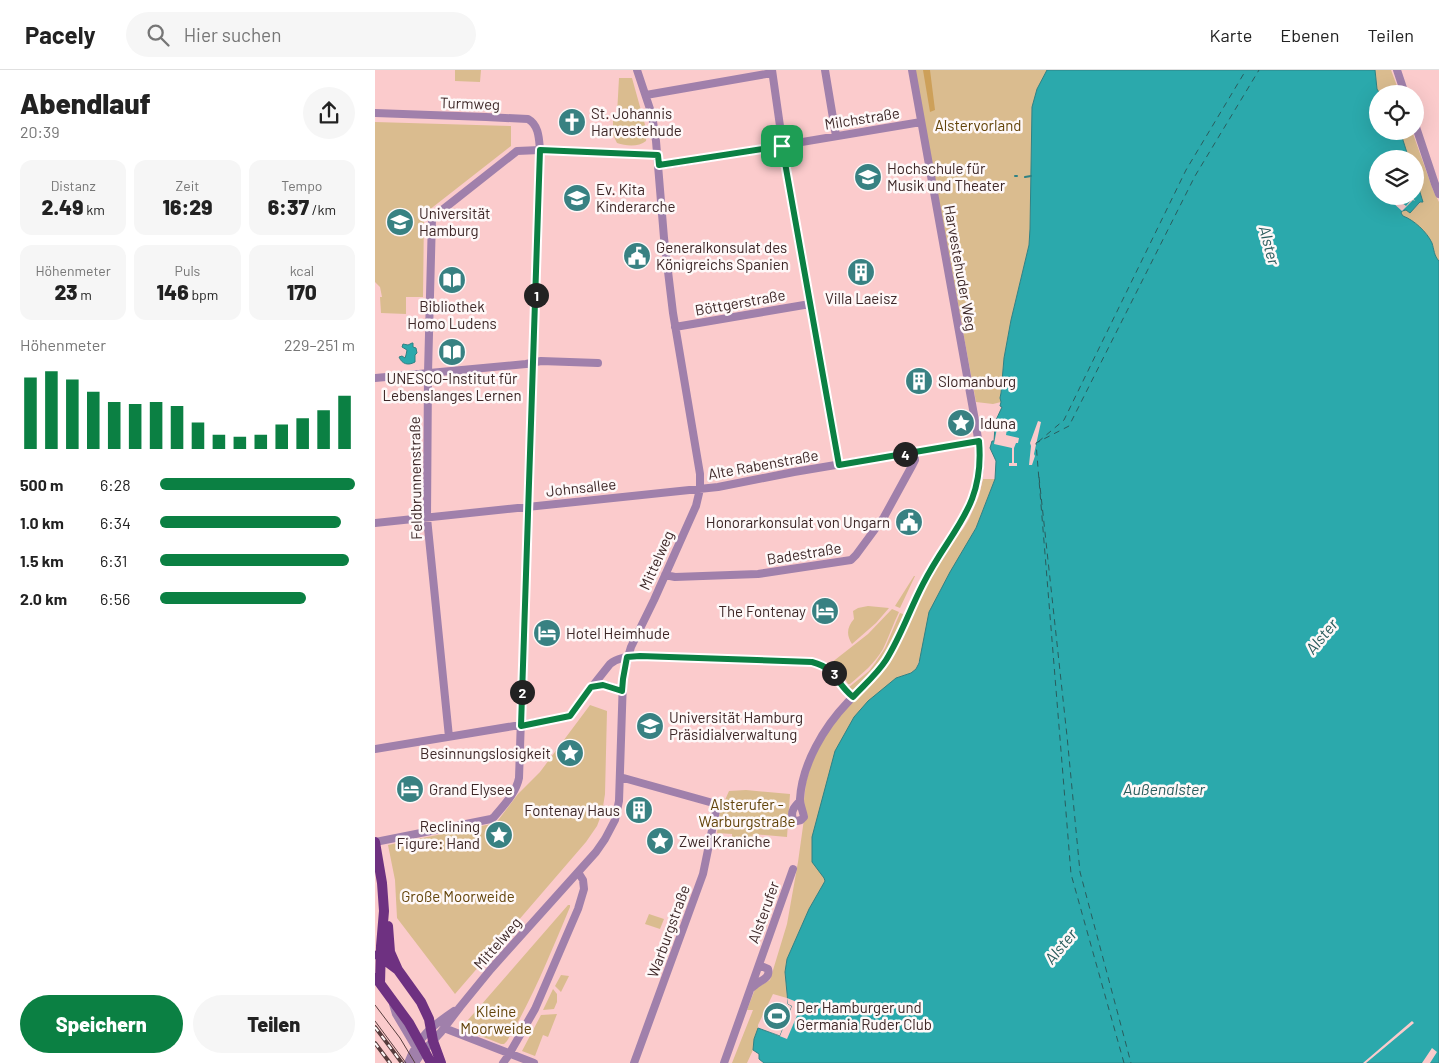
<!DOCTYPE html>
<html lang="de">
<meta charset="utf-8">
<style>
:root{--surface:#fff;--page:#f6f6f6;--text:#222;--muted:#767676;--line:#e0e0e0;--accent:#0b8043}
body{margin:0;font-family:Barlow,sans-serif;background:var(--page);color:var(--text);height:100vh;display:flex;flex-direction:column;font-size:19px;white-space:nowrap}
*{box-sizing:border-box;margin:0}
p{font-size:16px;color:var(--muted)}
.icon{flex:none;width:28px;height:28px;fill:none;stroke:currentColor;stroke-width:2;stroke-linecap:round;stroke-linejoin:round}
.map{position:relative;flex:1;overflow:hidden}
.side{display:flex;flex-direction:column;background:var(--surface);width:375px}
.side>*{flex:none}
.buttons{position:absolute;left:994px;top:15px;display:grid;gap:10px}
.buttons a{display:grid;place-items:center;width:55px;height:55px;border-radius:50%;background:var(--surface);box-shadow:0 5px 20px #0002;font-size:25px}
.pin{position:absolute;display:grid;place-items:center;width:42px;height:42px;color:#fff;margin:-21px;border-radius:10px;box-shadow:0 2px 8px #0006}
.km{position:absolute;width:25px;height:25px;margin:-12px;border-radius:50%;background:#222;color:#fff;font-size:14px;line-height:25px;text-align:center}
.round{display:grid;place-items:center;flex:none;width:52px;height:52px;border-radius:26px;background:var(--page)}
.summary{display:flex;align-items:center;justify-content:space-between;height:85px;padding:0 20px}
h1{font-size:28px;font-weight:800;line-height:38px}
.figures{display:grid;grid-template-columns:repeat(3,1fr);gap:8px;height:85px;padding:5px 20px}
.figures div{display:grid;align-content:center;border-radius:12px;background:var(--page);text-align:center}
.figures b{font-size:21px;font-weight:800}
.figures small{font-size:14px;font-weight:400}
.figures p{font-size:14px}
.chart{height:140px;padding:10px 20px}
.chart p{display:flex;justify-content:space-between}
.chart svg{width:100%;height:90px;margin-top:5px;stroke:var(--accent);stroke-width:6}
.cta{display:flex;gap:10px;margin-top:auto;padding:10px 20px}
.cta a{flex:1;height:58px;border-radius:30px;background:var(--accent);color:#fff;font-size:20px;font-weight:800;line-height:58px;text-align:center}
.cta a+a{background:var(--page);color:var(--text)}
ul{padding:0 20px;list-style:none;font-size:16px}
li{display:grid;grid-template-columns:80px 60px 1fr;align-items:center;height:38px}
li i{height:12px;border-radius:6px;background:var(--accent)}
header{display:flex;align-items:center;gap:30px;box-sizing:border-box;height:70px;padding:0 25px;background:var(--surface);border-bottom:1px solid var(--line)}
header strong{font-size:24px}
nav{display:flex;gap:28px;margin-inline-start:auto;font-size:18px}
.search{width:350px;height:45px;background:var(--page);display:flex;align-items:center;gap:12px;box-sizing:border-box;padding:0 18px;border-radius:28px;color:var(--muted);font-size:19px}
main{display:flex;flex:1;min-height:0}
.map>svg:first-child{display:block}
.green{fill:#dabc8f}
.forest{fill:#cda059}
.water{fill:#2ba9ac;stroke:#308284}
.pier{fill:#fbcbcc}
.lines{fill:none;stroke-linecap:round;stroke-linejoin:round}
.stream{stroke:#308284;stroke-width:2}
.ferry{stroke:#2a5c5d;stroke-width:1;stroke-dasharray:6 5;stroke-linecap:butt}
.minor{stroke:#a080ab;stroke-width:8}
.major{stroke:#6e3181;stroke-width:10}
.tram{stroke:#573d3d;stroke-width:1}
.rail-casing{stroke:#573d3d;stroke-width:4}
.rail{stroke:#fef8f8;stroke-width:2;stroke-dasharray:5.5;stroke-linecap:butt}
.route-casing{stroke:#fff;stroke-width:10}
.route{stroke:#0b8043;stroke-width:6}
.labels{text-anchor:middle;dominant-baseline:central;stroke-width:5;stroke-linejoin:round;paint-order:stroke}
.street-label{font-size:15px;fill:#3d2727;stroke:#fef8f8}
.poi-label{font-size:15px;fill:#3d2727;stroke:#fef8f8;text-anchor:start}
.park-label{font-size:15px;fill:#624309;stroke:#fef8f8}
.water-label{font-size:16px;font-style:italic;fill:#2a5c5d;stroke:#fef8f8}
</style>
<header>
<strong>Pacely</strong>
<div class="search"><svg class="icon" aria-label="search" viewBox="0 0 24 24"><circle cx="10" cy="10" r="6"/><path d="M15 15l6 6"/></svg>Hier suchen</div>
<nav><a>Karte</a><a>Ebenen</a><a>Teilen</a></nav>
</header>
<main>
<section class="side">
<div class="summary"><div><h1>Abendlauf</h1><p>20:39</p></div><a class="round"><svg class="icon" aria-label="share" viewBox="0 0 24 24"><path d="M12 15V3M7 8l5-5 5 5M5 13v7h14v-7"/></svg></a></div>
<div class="figures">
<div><p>Distanz</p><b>2.49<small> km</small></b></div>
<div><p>Zeit</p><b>16:29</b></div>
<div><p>Tempo</p><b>6:37<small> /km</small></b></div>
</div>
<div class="figures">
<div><p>Höhenmeter</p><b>23<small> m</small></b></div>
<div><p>Puls</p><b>146<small> bpm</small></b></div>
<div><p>kcal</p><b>170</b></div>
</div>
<div class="chart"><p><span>Höhenmeter</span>229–251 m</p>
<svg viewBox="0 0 160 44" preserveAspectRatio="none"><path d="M5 44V9M15 44V6M25 44V10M35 44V16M45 44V21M55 44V22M65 44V21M75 44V23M85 44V31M95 44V37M105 44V38M115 44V37M125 44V32M135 44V29M145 44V25M155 44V18"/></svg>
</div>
<ul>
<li><b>500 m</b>6:28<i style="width:100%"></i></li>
<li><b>1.0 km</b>6:34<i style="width:93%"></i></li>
<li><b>1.5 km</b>6:31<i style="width:97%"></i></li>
<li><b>2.0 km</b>6:56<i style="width:75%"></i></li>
</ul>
<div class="cta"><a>Speichern</a><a>Teilen</a></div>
</section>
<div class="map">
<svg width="1064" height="993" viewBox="0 0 1064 993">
<rect width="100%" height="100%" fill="#fbcbcc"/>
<path class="green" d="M80,0H106L105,12L80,11Z
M540,0H682L657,37L655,159L654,175L636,250L629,288L626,323L625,328L626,332L618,334L601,332Z
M1000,0H1016L1025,24H1005L1002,19Z
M244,8H257L272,62L271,71C264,77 251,76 242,73L238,65V44H242Z
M0,52L136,56V76L49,144L48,227H31V244L6,243L5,227H7L5,217L0,212Z
M1025,61H1037L1058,120L1064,132V191L1061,189L1057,173L1028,146L1026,143L1027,141L1031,140L1035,143L1046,132L1048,131L1040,106V89H1034Z
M608,409H620L601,458L576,502L541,599L536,603L521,608L437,791L449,808L450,811L434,839L412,889L410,902L412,928L398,924L383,955V958L379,969L378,980L372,993H357L378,940H372L380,919L395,910L412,854L423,792L430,742L429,730L431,712L436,695L449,666L460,651L505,601L550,515L578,471L588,459L594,449L604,426Z
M539,506H540L525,538L520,536Z
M493,536L514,538L501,553L477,574C471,565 472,557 479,549L478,541L483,538Z
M517,539L524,542C518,554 514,567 508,579C500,593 488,603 475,614H473L467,603L456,593L493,564Z
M525,543L531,545L510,586L500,600L479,620L473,618L494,601L500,593L510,578Z
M215,635L232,641L230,724L227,743L222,756L211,772L80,924L22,848L20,810L13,775L121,753L143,724L165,702Z
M371,720L415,724L412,767L378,764L376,772L357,771V764L342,763L345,741L350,737V730L354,721Z
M193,835H195V837C176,882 158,928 132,971L129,974H126L86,958Z
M274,844L289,849L285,859L270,854Z
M186,905L194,906L186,922L180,916Z
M178,919L182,924V932L179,939L168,940Z
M182,944L173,967L168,965L160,986L147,981L166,945Z"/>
<path class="forest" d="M548,0H555L560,40L555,42Z"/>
<path class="water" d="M672,0H1000L1002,19L1005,24H1002V61H1025L1026,64L1034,89H1002V126H1040V106L1048,132H1045L1035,143L1031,140L1027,141L1026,143L1028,146C1039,150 1052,162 1057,173C1059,179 1059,186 1064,191V993H389L384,989V984L378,980L379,969L383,958L405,966L417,936L413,934L410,902L412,889L434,839L450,811L449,808L437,792V767L460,681L479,647L493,631L521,608L536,603L541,599L544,593L554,542L575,502L601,458L620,409L621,391L615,378L617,371H619L620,357L623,351L621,350L627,337L625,336L626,332L625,328L626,323L629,288L636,250L654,175L655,159L657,37L662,19Z
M37,273H38V277L41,278L42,283L40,285V292C33,296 27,294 24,287L27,286L30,288L31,285L32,280L27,277L28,274L33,275Z"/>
<path class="pier" d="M1013,126L1018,131L1022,126L1021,128L1031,136L1037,129L1036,126H1040L1038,128L1040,131L1038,130L1027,141L1017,132Z
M663,351L666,352L659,384L660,386L657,395H654L656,376L655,373Z
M622,358L632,359L631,365L644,368L643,373H641L639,378V393H642V396H634V393H637V378L619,374Z
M412,928L427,934L412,969L387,959L405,966L417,936L413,934Z
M1037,951L1039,953L991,993H988Z
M1057,978L1062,982L1055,993H1047Z"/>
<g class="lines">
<path class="stream" d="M640,106H642
M650,107L656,106"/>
<path class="ferry" d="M663,372L689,350L811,100L871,0
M664,407L692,666L705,802L756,993
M749,993L696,804L661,373L694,356L820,106L884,0"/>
<path class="minor" d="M397,0L413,112L464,395
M450,0L461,66
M1022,0L1030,24
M271,25L397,3
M0,43L111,47L153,49C164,55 164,69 165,80L144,708C141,723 129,735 119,747L116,749L0,772
M1040,54L1060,114L1064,124
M284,95L296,94L546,52
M300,257L435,234
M0,308L151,294L166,291L223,293
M0,453L343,417L419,402L603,371
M290,505L300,507L383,504L476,490L481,485L509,447L538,394L540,390L539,382
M216,617L231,615L247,621
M74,667L52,448L53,303L57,148L142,81L165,80L283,85
M0,679L193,647L235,594C243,587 254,587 265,586L437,592C463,598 460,613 478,627
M245,707L338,733L342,736L328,804L259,993
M425,731C420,736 415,741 418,749L422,751L426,750L429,747C428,741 425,735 425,729C427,694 449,657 473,632C485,619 498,607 509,593C526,569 534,540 547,515C567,476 601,443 605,397C606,383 603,369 601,356L537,0
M378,917C384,910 396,909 393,899L384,895
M18,934L21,944L40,976
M69,958L159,993
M33,993C43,967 57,956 79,941
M40,993L46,984L66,962L85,937L116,899L221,782L230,769L240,750L244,731L248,609L253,587L256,577L279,530L321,436L325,419V404L298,243L289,168L281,71L277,45L262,0
M128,993L133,986L160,939L203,839L209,819L208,810L203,802
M349,993L418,799"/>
<path class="major" d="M0,772L7,813L9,841L6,876L5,913
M13,856L15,882L23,900
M3,885L23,900L46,932L54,949L58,971L66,993
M1,908L34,953L56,993"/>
<path class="tram" d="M0,935L25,968L40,993
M0,951L31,993"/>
<g class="rail-casing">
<path id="rail" d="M0,957L27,993
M0,973L15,993"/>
</g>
<use href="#rail" class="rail"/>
</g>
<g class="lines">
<g class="route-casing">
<path id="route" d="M407,76L464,395L604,371C610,438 575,460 548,514C535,539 526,566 511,590C502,604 489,615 478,627C460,613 463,599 437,592L265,586L252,587L248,609L247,621L228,615L216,617L195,646L146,656L165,80L283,85L284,95Z"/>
</g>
<use href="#route" class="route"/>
</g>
<defs>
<g id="church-disc" transform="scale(1.4375)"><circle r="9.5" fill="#388182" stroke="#fef8f8"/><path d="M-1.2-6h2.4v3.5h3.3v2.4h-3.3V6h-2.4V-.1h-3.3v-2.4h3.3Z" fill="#fff"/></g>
<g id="university-disc" transform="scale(1.4375)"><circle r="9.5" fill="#388182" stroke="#fef8f8"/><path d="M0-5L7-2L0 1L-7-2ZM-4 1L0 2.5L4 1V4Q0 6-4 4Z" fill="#fff"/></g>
<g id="school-disc" transform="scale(1.4375)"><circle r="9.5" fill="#388182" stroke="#fef8f8"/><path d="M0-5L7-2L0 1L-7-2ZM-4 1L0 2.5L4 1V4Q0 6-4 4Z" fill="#fff"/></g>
<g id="civic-disc" transform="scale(1.4375)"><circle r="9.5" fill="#388182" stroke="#fef8f8"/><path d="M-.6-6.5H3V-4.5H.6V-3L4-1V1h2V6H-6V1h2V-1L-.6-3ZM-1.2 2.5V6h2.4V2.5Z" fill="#fff"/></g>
<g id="building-disc" transform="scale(1.4375)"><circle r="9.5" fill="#388182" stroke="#fef8f8"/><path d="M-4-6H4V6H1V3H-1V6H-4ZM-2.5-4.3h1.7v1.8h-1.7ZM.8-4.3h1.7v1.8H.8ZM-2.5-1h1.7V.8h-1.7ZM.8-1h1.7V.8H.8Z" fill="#fff"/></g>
<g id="library-disc" transform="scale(1.4375)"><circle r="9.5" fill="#388182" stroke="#fef8f8"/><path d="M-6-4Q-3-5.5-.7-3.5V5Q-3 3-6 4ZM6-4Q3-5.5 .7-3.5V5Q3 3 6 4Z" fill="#fff"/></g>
<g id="sight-disc" transform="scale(1.4375)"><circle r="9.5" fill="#388182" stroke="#fef8f8"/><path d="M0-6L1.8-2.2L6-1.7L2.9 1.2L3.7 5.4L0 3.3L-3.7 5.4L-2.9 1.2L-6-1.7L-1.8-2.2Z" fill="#fff"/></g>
<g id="hotel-disc" transform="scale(1.4375)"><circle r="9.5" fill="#388182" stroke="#fef8f8"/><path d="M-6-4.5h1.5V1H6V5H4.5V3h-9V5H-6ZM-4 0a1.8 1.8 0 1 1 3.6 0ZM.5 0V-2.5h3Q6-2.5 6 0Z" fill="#fff"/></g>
<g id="stadium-disc" transform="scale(1.4375)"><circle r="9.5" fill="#388182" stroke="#fef8f8"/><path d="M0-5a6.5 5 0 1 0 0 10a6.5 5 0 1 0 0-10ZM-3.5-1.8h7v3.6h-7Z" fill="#fff"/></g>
</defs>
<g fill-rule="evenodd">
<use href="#church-disc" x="197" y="52"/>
<use href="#university-disc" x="493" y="107"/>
<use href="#school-disc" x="202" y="128"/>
<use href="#university-disc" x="25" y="152"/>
<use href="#civic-disc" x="262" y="186"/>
<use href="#building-disc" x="486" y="202"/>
<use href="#library-disc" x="77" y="210"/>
<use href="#library-disc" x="77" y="282"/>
<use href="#building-disc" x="544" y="311"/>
<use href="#sight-disc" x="586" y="353"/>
<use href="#civic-disc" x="534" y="452"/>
<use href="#hotel-disc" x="450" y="541"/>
<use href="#hotel-disc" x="172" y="563"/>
<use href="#university-disc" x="275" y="656"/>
<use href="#sight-disc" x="195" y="683"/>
<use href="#hotel-disc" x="35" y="719"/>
<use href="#building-disc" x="264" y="740"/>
<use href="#sight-disc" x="124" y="765"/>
<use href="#sight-disc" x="285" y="771"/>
<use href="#stadium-disc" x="402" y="946"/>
</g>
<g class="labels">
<g class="street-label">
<text transform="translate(95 33) rotate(2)">Turmweg</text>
<text transform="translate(487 48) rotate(-9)">Milchstraße</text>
<text transform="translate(586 198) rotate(80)">Harvestehuder Weg</text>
<text transform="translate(365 232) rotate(-10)">Böttgerstraße</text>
<text transform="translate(388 394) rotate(-10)">Alte Rabenstraße</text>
<text transform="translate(40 408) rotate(-91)">Feldbrunnenstraße</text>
<text transform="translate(206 417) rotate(-6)">Johnsallee</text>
<text transform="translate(429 483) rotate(-9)">Badestraße</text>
<text transform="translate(281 490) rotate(-66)">Mittelweg</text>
<text transform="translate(388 842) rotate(-70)">Alsterufer</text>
<text transform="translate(293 861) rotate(-70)">Warburgstraße</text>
<text transform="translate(122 873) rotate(-49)">Mittelweg</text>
</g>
<g class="poi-label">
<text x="216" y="43">St. Johannis<tspan x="216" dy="17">Harvestehude</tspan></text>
<text x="512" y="98">Hochschule für<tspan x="512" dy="17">Musik und Theater</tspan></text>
<text x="221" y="119">Ev. Kita<tspan x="221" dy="17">Kinderarche</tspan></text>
<text x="44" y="143">Universität<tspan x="44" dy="17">Hamburg</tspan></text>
<text x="281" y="177">Generalkonsulat des<tspan x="281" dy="17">Königreichs Spanien</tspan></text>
<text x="486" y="228" text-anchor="middle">Villa Laeisz</text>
<text x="77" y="236" text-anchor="middle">Bibliothek<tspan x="77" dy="17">Homo Ludens</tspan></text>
<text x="77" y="308" text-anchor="middle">UNESCO-Institut für<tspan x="77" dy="17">Lebenslanges Lernen</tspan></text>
<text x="563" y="311">Slomanburg</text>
<text x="605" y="353">Iduna</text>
<text x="515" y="452" text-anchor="end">Honorarkonsulat von Ungarn</text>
<text x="431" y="541" text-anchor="end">The Fontenay</text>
<text x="191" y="563">Hotel Heimhude</text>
<text x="294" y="647">Universität Hamburg<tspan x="294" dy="17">Präsidialverwaltung</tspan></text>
<text x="176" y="683" text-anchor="end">Besinnungslosigkeit</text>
<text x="54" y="719">Grand Elysee</text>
<text x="245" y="740" text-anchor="end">Fontenay Haus</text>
<text x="105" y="756" text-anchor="end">Reclining<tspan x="105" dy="17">Figure: Hand</tspan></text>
<text x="304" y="771">Zwei Kraniche</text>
<text x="421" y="937">Der Hamburger und<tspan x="421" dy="17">Germania Ruder Club</tspan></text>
</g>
<g class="park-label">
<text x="603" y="55">Alstervorland</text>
<text x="372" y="734">Alsterufer -<tspan x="372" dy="17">Warburgstraße</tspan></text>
<text x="83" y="826">Große Moorweide</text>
<text x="121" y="941">Kleine<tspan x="121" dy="17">Moorweide</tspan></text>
</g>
<g class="water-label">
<text transform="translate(895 175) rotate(75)">Alster</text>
<text transform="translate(946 566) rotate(-50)">Alster</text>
<text x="789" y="718">Außenalster</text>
<text transform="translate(685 876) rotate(-50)">Alster</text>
</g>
</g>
</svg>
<div class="buttons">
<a><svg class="icon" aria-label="locate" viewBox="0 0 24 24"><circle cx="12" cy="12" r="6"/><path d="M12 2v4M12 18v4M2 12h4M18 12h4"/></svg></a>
<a><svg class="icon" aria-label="layers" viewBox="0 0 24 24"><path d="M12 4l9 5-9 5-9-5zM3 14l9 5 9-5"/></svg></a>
</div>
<div class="pin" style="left:407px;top:76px;background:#1e9e55"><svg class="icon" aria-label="arrive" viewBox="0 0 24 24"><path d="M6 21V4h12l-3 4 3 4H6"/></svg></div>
<b class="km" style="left:161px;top:225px">1</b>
<b class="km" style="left:147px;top:622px">2</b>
<b class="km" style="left:459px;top:603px">3</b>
<b class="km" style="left:530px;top:384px">4</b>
</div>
</main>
